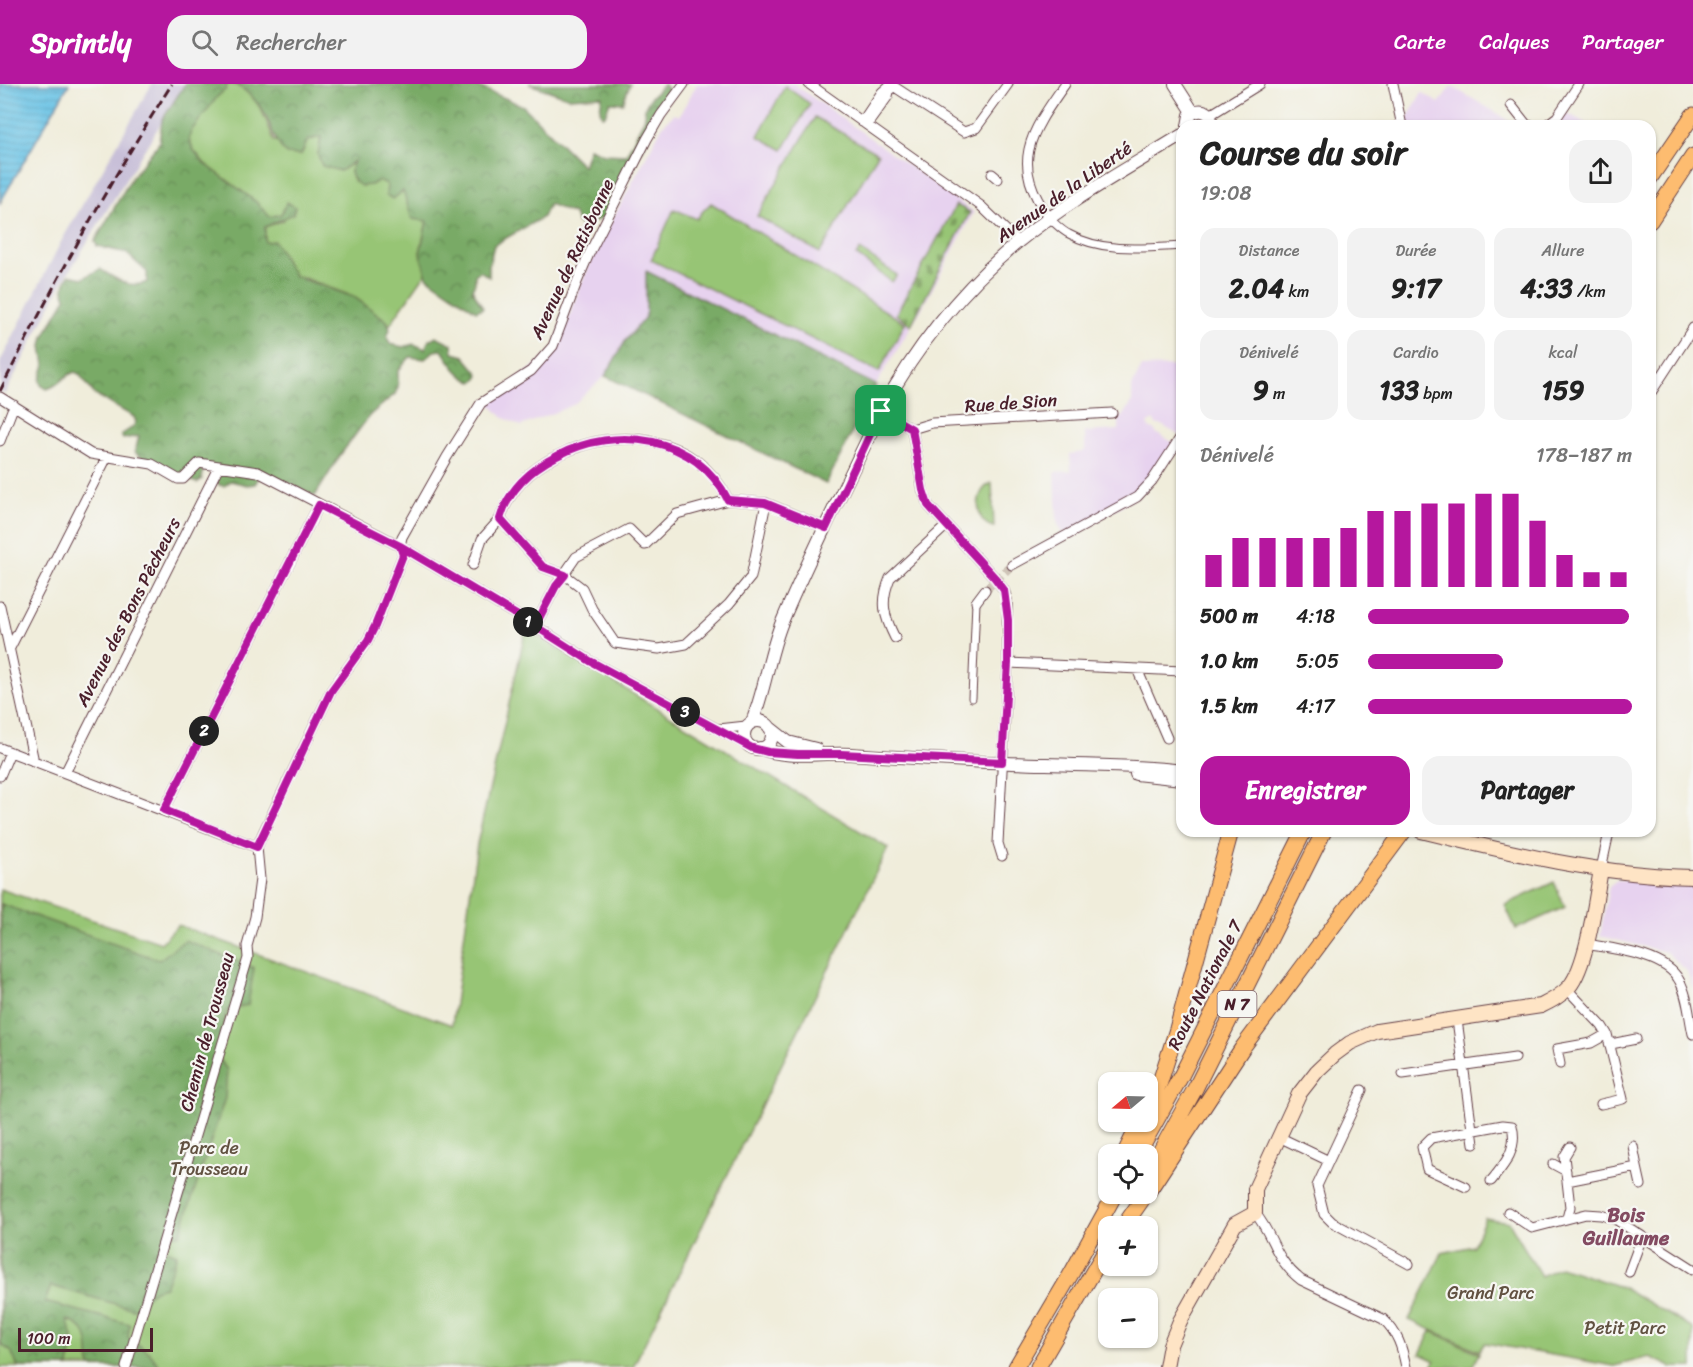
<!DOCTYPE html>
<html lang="fr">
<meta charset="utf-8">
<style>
:root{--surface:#fff;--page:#f2f2f2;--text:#222;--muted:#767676;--accent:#b5179e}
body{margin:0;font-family:Sriracha,sans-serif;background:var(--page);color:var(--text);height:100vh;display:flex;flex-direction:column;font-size:22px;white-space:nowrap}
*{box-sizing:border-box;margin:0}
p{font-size:20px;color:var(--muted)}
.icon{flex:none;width:33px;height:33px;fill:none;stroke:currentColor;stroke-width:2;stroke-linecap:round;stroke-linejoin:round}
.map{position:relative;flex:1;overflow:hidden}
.drawer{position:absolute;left:1176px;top:36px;width:480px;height:717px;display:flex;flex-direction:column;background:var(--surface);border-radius:18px;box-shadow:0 2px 4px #0004}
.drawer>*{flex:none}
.needle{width:39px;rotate:251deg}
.tools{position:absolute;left:1098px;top:988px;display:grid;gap:12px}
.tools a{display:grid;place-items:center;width:60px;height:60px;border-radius:12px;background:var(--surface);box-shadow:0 2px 4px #0004;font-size:30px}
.scale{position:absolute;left:18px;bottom:15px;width:135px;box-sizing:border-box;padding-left:6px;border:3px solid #4a1f2b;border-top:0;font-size:16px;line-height:21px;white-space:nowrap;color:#4a1f2b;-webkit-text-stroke:4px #f6f6f2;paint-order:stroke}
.pin{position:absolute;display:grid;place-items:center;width:51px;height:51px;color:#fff;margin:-26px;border-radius:12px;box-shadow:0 3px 9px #0006}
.km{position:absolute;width:30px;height:30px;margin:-15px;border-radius:50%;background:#222;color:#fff;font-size:16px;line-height:30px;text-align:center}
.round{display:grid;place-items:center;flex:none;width:63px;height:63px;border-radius:18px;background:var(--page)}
.overview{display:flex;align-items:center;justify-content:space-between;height:102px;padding:0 24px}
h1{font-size:33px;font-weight:800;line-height:45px}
.figures{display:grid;grid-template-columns:repeat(3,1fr);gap:9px;height:102px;padding:6px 24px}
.figures div{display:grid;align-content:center;border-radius:15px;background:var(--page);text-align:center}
.figures b{font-size:26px;font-weight:800}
.figures small{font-size:16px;font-weight:400}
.figures p{font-size:16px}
.chart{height:168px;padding:12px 24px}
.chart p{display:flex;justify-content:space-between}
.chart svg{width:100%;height:108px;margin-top:6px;stroke:var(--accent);stroke-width:6}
.cta{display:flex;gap:12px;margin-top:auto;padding:12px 24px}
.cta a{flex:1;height:69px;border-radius:18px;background:var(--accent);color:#fff;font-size:24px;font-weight:800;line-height:69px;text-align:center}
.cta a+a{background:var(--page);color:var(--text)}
ul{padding:0 24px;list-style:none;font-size:20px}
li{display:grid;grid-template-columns:96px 72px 1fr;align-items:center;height:45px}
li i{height:15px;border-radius:8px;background:var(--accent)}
header{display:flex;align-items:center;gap:36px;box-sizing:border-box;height:84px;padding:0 30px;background:var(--accent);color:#fff}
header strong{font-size:28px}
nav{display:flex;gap:33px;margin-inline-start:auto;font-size:21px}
.search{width:420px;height:54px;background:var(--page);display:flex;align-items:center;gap:15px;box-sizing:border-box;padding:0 21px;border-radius:18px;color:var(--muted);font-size:22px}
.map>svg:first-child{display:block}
.built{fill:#e7d2ef}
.railway{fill:#c8bfd8}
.green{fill:#97c574;stroke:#707250;stroke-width:1.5}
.forest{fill:url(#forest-crowns);stroke:#626448;stroke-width:1.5}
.cemetery{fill:url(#cemetery-stones);stroke:#707250;stroke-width:1.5}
.water{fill:url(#water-rules);stroke:#587088;stroke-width:1.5}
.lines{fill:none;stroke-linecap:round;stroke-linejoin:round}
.minor-tunnel{stroke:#cfc4b8;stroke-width:9;stroke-dasharray:9 4.5;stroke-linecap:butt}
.pedestrian-casing{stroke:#633e45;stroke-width:9}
.minor-casing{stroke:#633e45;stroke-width:11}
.tertiary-casing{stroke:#633e45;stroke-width:14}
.secondary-casing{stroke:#633e45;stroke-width:16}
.primary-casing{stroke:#633e45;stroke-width:17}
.pedestrian{stroke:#fff;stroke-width:7}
.minor{stroke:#fff;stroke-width:9}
.tertiary{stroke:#fff;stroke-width:12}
.secondary{stroke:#fee4c5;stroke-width:14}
.primary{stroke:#fdbc6f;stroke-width:15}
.rail{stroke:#4a1f2b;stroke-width:3;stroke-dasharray:9 4.5;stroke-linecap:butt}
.route-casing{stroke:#fff;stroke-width:12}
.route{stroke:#b5179e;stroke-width:8}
.labels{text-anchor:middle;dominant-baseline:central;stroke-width:4.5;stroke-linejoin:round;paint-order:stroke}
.shield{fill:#f6f6f2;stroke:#7e6067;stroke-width:1.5}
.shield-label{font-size:16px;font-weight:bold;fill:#4a1f2b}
.street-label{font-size:18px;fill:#4a1f2b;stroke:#f6f6f2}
.park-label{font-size:18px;fill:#615141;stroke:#f6f6f2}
.neighbourhood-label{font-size:20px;font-weight:bold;fill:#834b62;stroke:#f6f6f2}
</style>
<header>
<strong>Sprintly</strong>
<div class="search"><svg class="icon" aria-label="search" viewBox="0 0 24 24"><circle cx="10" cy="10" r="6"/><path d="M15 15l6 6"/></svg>Rechercher</div>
<nav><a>Carte</a><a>Calques</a><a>Partager</a></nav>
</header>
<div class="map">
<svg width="1693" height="1283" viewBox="0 0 1693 1283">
<defs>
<pattern id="forest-crowns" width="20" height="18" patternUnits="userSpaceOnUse" patternTransform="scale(1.5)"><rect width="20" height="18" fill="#79aa66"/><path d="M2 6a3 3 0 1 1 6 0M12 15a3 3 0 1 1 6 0" fill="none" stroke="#658a54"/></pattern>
<pattern id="cemetery-stones" width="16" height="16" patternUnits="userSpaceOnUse" patternTransform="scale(1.5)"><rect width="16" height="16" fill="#97c574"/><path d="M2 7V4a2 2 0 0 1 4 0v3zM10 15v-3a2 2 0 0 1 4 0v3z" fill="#7d9f5f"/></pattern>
<pattern id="water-rules" width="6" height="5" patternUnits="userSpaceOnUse" patternTransform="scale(1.5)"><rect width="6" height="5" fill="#67c2e5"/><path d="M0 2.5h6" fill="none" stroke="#5ba6c5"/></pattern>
</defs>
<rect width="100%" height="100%" fill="#f6f6f2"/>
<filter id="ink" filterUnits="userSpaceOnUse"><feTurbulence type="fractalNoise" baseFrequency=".0167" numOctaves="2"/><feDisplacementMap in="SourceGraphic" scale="12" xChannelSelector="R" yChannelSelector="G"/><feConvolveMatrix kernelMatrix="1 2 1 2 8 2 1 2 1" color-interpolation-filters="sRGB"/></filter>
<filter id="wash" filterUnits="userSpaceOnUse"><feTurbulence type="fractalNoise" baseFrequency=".008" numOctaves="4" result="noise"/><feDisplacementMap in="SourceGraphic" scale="24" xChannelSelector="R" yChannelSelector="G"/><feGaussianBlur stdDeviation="1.35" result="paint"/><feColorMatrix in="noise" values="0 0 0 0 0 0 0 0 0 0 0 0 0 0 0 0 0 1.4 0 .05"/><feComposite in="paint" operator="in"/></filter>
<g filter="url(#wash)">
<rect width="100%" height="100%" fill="#f0eddb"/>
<path class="built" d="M697,0H794L974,128L921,226L876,301L826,400L605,292L573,321L521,342L502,333L489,319L560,261L580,202L600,159L663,41L674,30L679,32Z
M1451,2L1502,32L1514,42H1405V38L1422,8L1439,19Z
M1567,29L1591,42H1557Z
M1182,282V351L1181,352L1161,341H1157L1153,336L1147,340L1150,345H1154L1156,349L1176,360L1137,413L1064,453L1057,438L1055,388L1071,387L1070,370L1083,368L1085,366V348L1119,346V333H1123L1132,318V302L1142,283Z
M1617,796H1693V907L1687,887L1666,868L1600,852L1609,802Z"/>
<path class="railway" d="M152,0H185L62,199L5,310L0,308V278L62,156Z"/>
<path class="green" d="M227,0C254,0 267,36 274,57L308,56L321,53L318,71L340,87L355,77L371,101L379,96L403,107L427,137L420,169L426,189L389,242L387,237L354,213L304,194L294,192L279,165L265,158V143L284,136L281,130L270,134L255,117L204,79L193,65L189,55L190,47L218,11L226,5Z
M785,2L810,20L783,66L758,52Z
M815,33L878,70L820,169L757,132Z
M711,119L905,239L879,288L651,176L674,125L697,135L701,129Z
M860,166L897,191L892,198L856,171Z
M992,399L994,443C974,440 973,406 992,399Z
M526,545L888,764L633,1283H0V805L161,859L178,841L452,941L477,760Z
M1554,798L1565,823L1516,845L1505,821Z
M1485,1134L1509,1138L1541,1192L1560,1183L1624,1204L1693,1245V1283H1671L1650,1273L1614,1282L1485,1259L1479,1267L1409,1236L1442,1169L1473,1162Z
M1431,1247L1479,1269L1472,1283H1432L1435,1277L1420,1270Z"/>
<path class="forest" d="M185,0H227L226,5L218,12L191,47L189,55L193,65L204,79L255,117L270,133L281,130L287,118L295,123L293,130L265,143V158L274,157L294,192L354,213L387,237L390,245L387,253L390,260L403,263L414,260L425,265L429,256L436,252L452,260L453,269L464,272L479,290L478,295L473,298C458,292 450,278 442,266L434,267L425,275L410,273L398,287V303L395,310L370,331L341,370L315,412L263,387L255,400L247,401L231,397L224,402L219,401L211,380L204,381L202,395L197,399L159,383L138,371L135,368L139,352L123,355L121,351L133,343L136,338L134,333L95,311L79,290L75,288C64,291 59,302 47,305L41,301L40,296L45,281L42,262L44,252L66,214C62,205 64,199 69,191L83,194L100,185C114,194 131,206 147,198V188L126,169L97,162L95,157L132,93L159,59L162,36Z
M236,0H472L523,22L583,82L589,64L604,70L626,71L645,33V23L651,13L664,0L671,8L651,29L653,43L607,132L590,139L584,143L577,139L574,130L549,120L543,133L494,161L489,181V193L480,187L475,191V199L472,205L483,224L476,227L427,193L420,169L427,137L412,135L403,107L393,115L386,111L387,100L379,96L371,101L361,102L353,96L350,89L354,77L340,87L322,82L318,71L321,53L308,56L301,71L286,70C273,55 274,49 266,32C260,20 247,7 236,0Z
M529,0H630L623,19L610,18L605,31L602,32L600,26L602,12L570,14Z
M646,187L876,301L826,400L605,292L626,256L646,232Z
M1,820L159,876L185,856L254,884L248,921L227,926L217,971L227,986L225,1014L180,1151L167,1149L161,1164L177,1170L165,1203C150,1205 145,1214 137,1226L51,1202L45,1218L130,1240L128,1253L149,1268L160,1283H90C88,1260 92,1244 67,1236L73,1253L69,1283H18L11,1267L1,1261Z"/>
<path class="cemetery" d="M956,121L970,128L911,241L896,230Z"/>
<path class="water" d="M0,0H69L0,119Z"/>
</g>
<g filter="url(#ink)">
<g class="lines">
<path class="minor-tunnel" d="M985,506L1012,481"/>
<g class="pedestrian-casing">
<path id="pedestrian" d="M1050,135C1056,140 1062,147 1069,150C1102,169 1145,164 1182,162
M972,614L976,518"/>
</g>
<g class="minor-casing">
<path id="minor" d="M809,0L981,122L1018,158
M890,0L964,48L976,44L1008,0
M1393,0L1402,42
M1511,21L1526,40L1531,42
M1210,31L1260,0
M862,38L882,8L891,0
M867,41L888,12L891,0
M1545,42L1557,33L1579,0
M992,90L998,95
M1050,135C1009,79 1030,50 1065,0
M1650,310L1693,244
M0,313L91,370L152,380L178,395H183L199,379L258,388L400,462L535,542L590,577L749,662
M881,327L912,345L923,407L928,421L995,494L1004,506L1007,515L1008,579L998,759L1002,772
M912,345L932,339L1112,329
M0,357L14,321
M728,416C698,351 616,340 557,372C531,385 509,406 500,435L543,483L565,491L582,504L592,525L615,559L659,565L686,560L729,520L751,493L766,419
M473,481L482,455L500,435
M1012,481L1137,413L1152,397L1182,351
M976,518L985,506
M0,522L33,673V677
M535,542L556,502L576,473L629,445L645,461L677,430L728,416L766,419L826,444
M895,554C884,532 880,518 890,494L946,442
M10,564L107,373
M1008,579L1182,587
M1137,585L1167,654
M719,645L746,642
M0,664L257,763
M65,689L219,382
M0,692L10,668
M164,726L319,421
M1601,785L1608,753L1607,747
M1586,860C1613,865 1665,870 1679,896C1688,911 1689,933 1693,950
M1567,905L1602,942L1607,950L1623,1015L1601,1020
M1457,936L1474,1060
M1611,960L1636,955
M1560,980L1557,965L1591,959L1607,950
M1403,990L1515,974
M1362,1006L1317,1102L1324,1130L1332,1138L1409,1180
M1279,1053L1329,1077
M1633,1062L1637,1083
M1570,1063L1564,1073L1567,1097L1637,1083L1641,1101
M1553,1080L1566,1087
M1567,1097L1570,1123L1567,1134
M1466,1103L1427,1085L1422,1063L1431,1054L1503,1041L1512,1042C1518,1065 1505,1080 1491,1097
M1508,1128L1532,1144L1586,1130L1601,1131L1615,1135L1693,1185
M1255,1129C1275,1153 1273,1174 1301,1196L1383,1235C1398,1249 1402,1263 1406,1283
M1629,1188L1642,1153
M126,1283L248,874L247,862L255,833L260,795L257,763L265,745L331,607L368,556L375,542L403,471L400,462L402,453L447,373L481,319L531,287L553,262L577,198L589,170L647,55L661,31L684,0"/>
</g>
<g class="tertiary-casing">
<path id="tertiary" d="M1175,0L1193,28
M1188,42L1190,31C1197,25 1204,25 1210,31L1212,42
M744 651a14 14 0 1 1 28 0a14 14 0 1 1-28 0Z
M752,638C765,606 769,570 782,538C812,466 848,397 881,327C916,263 962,205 1018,158C1068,117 1127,85 1182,51
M769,643L788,658L816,665
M760,664C788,676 821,668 850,670C915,674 981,679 1046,680C1091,682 1137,681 1182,687
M1136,690L1182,695"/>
</g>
<g class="secondary-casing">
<path id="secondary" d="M1421,747C1511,769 1600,791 1693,793
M1166,1283L1170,1261L1180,1237L1235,1140L1255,1129V1105L1299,1010L1317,987L1335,970L1350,959L1377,947L1541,922C1551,917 1561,912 1569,903C1587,882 1596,814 1601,785"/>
</g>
<g class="primary-casing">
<path id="primary" d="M1650,94L1693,31
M1650,137L1693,72
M1148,1023L1160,998L1177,945L1231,747
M1124,1071L1140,1038
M1137,1071L1181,992L1304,747
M1150,1086L1196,1003L1324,747
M1148,1108L1243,963L1404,747
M1123,1143L1146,1110
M1016,1283L1071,1190L1115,1110
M1038,1283L1108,1162"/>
</g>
<use href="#pedestrian" class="pedestrian"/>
<use href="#minor" class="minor"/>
<use href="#tertiary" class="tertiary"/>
<use href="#secondary" class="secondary"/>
<use href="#primary" class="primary"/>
<path class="rail" d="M0,307C53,202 108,99 172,0"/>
</g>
</g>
<g class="lines" filter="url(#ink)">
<g class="route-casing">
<path id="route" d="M881,327L826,444L765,419L728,416C697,352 616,340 557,372C531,385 508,406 500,435L543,483L565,491L556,502L535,542L400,462L403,471L375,542L368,556L331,607L257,763L164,726L319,421L400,462L535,542L590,577L752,664L768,668L798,670H841L1002,678L1008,579V536L1004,506L995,494L928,421L923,406L912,345L881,327"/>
</g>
<use href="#route" class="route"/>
</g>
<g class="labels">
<rect class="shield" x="1217.5" y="907" width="39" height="26" rx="4.5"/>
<g class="shield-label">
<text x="1237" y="920">N 7</text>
</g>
<g class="street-label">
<text transform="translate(1064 108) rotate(-35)">Avenue de la Liberté</text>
<text transform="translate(572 175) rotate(-65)">Avenue de Ratisbonne</text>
<text transform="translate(1011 319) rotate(-4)">Rue de Sion</text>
<text transform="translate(128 528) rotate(-63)">Avenue des Bons Pêcheurs</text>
<text transform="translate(1205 901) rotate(-63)">Route Nationale 7</text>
<text transform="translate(207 948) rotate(-75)">Chemin de Trousseau</text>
</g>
<g class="park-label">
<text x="209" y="1064">Parc de<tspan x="209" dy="21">Trousseau</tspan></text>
<text x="1491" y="1209">Grand Parc</text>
<text x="1625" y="1244">Petit Parc</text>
</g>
<g class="neighbourhood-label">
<text x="1626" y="1131">Bois<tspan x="1626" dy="23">Guillaume</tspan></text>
</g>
</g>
</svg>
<div class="tools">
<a><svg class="needle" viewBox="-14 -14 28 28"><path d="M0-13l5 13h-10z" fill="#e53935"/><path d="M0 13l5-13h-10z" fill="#767676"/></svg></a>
<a><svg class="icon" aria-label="locate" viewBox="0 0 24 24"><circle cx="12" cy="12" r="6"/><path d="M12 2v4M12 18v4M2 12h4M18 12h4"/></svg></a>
<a>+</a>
<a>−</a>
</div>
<div class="scale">100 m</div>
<div class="pin" style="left:881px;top:327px;background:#1e9e55"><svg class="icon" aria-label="arrive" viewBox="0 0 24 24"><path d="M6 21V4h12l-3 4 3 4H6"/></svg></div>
<b class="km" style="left:528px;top:538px">1</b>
<b class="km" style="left:204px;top:647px">2</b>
<b class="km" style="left:685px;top:628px">3</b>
<section class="drawer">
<div class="overview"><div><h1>Course du soir</h1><p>19:08</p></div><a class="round"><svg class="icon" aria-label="share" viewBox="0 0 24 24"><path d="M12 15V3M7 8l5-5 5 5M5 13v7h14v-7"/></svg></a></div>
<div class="figures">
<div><p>Distance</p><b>2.04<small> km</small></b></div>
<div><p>Durée</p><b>9:17</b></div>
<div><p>Allure</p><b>4:33<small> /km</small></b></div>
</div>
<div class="figures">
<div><p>Dénivelé</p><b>9<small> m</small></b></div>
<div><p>Cardio</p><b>133<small> bpm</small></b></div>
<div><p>kcal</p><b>159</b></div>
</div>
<div class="chart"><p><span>Dénivelé</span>178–187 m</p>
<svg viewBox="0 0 160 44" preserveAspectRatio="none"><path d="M5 44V31M15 44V24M25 44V24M35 44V24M45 44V24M55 44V20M65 44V13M75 44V13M85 44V10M95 44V10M105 44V6M115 44V6M125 44V17M135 44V31M145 44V38M155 44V38"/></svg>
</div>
<ul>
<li><b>500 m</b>4:18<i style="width:99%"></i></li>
<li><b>1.0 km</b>5:05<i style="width:51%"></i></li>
<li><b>1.5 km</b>4:17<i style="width:100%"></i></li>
</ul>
<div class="cta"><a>Enregistrer</a><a>Partager</a></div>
</section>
</div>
